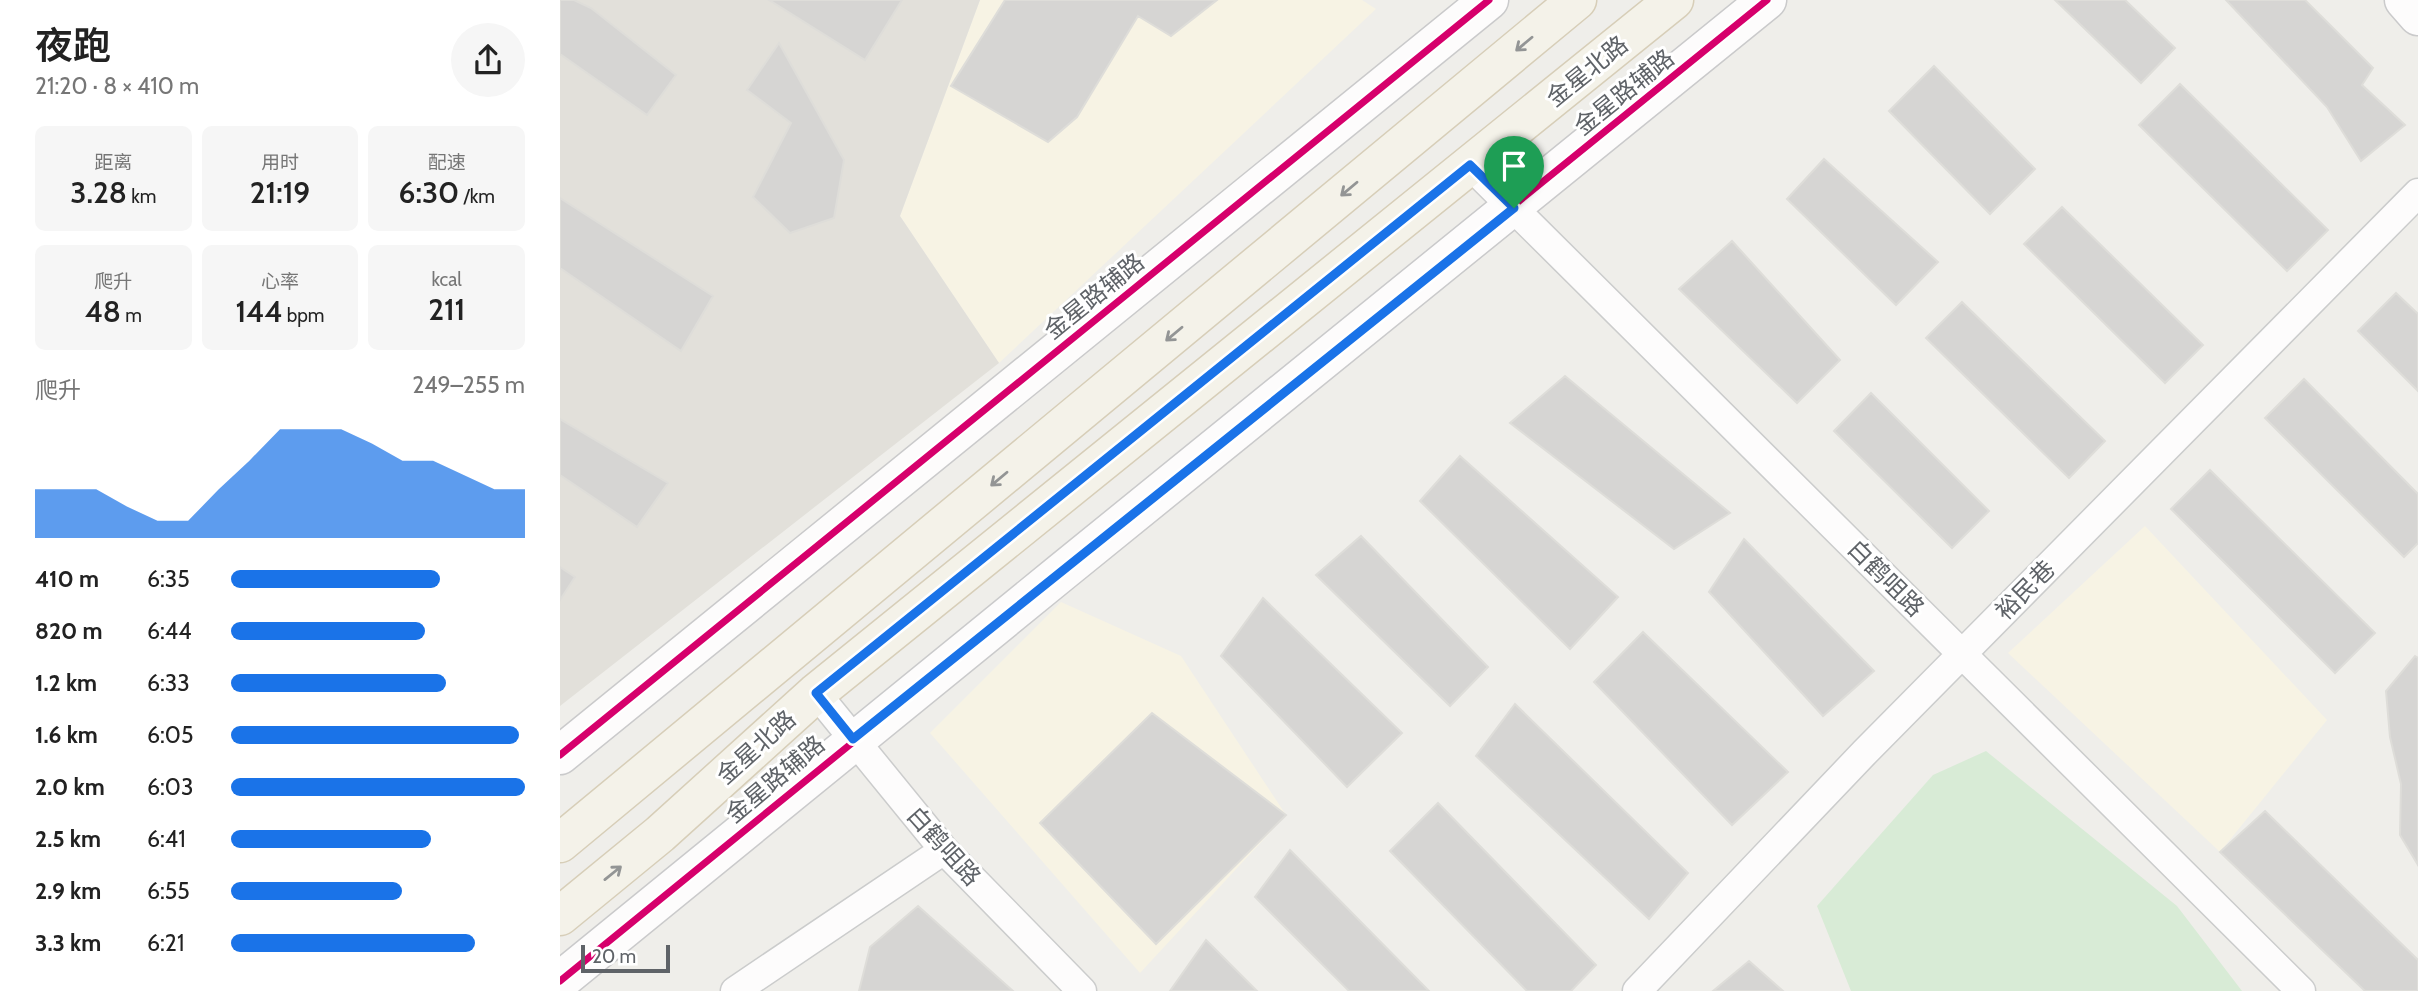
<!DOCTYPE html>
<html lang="zh">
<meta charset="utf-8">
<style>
:root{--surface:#fff;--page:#f6f6f6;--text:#222;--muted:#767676;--accent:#1a73e8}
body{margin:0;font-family:Cabin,"Noto Sans SC",sans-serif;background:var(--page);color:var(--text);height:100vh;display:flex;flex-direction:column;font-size:26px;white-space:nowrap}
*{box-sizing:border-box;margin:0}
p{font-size:23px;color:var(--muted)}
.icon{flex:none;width:38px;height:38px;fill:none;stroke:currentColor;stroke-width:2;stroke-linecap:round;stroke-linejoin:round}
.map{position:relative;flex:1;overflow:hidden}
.side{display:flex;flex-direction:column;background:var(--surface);width:560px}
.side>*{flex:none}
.scale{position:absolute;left:21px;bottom:18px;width:89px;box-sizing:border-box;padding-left:7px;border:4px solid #5f6368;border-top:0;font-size:19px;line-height:24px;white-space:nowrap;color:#5f6368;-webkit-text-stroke:5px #fff;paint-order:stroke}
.pin{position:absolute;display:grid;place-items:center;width:60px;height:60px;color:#fff;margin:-72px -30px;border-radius:50% 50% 50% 0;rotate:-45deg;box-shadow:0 0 7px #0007}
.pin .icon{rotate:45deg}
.round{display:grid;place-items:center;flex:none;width:74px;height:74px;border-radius:37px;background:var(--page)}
.headline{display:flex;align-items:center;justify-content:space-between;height:119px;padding:0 35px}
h1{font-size:38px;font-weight:600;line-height:52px}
.figures{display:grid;grid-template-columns:repeat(3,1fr);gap:10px;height:119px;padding:7px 35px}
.figures div{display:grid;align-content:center;border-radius:10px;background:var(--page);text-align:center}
.figures b{font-size:30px;font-weight:600}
.figures small{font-size:19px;font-weight:400}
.figures p{font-size:19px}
.chart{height:196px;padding:14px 35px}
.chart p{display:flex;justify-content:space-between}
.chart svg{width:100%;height:126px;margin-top:7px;fill:var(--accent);opacity:.7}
ul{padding:0 35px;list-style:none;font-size:23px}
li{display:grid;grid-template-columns:112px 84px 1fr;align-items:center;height:52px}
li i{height:18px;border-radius:9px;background:var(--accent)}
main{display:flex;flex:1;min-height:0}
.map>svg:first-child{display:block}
.commercial{fill:#f7f3e4}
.education{fill:#e2e0da}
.green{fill:#d8ebd6}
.building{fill:#d6d5d3;stroke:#deddd9;stroke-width:2}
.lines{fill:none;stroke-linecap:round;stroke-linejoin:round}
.street-casing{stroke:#cbcccc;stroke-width:31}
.secondary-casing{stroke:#cacacb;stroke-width:41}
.primary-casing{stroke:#d7ceb8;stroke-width:41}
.street{stroke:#fdfcfc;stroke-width:28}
.secondary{stroke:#fdfcfc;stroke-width:38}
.primary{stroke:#f4f2e9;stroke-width:38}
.cycleway-casing{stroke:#fff;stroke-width:11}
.cycleway{stroke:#d6006c;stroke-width:7}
.oneway{stroke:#939595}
.route-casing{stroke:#fff;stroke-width:14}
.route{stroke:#1a73e8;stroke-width:9}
.labels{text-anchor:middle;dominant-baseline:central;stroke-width:6;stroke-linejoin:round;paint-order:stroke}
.street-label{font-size:24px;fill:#5f6368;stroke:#fff}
</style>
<main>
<section class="side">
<div class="headline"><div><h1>夜跑</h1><p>21:20 · 8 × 410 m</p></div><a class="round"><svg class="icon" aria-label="share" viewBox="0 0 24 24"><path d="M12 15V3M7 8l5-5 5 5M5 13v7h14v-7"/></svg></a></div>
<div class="figures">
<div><p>距离</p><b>3.28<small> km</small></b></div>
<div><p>用时</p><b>21:19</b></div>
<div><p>配速</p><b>6:30<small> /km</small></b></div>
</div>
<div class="figures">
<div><p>爬升</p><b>48<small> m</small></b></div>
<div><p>心率</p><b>144<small> bpm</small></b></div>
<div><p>kcal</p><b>211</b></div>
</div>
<div class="chart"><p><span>爬升</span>249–255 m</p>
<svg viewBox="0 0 160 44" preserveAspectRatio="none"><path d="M0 44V27L10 27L20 27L30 33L40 38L50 38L60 27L70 17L80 6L90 6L100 6L110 11L120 17L130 17L140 22L150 27L160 27V44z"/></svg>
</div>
<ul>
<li><b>410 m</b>6:35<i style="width:71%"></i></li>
<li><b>820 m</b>6:44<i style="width:66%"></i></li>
<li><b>1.2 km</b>6:33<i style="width:73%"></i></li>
<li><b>1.6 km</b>6:05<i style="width:98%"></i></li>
<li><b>2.0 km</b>6:03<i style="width:100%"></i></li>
<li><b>2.5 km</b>6:41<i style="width:68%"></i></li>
<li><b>2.9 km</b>6:55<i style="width:58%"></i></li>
<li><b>3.3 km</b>6:21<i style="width:83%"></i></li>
</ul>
</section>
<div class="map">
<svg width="1858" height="991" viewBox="0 0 1858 991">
<rect width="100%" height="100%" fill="#efeeea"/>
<path class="commercial" d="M420,0H802L816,9L439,363L340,216Z
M1585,526L1767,720L1660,852L1448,653Z
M501,602L621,656L726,815L580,973L370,733Z"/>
<path class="education" d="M0,0H420L340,216L439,363L0,706Z"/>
<path class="green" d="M1426,751L1617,906L1682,991H1291L1257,906L1373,775Z"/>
<path class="building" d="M0,0H14L31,8L116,75L87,115L0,54Z
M209,0H342L305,60Z
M445,0H657L611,36L578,16L517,117L488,142L391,86Z
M1495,0H1565L1615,48L1581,83Z
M1666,0H1745L1813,68L1802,85L1845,125L1801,161L1767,107Z
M219,43L284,160L274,218L230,233L193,197L231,123L187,90Z
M1374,66L1475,169L1430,214L1329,111Z
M1620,84L1768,230L1727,271L1579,125Z
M1264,159L1378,262L1336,305L1227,199Z
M0,198L153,296L121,351L0,268Z
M1502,207L1643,345L1605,383L1464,244Z
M1172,241L1280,360L1237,403L1119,289Z
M1836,293L1858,314V391L1798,331Z
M1402,302L1545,441L1509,478L1366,338Z
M1005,376L1170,513L1114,549L950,423Z
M1744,379L1858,494V543L1844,557L1705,418Z
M1311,393L1429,511L1392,548L1274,431Z
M0,419L108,483L77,527L0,475Z
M900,456L1058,597L1010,649L860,501Z
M1650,470L1815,633L1775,673L1611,509Z
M801,536L928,667L890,706L756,575Z
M1184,539L1314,671L1263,716L1149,592Z
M0,567L15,577L0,600Z
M703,598L842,733L787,787L661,656Z
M1083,632L1228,772L1172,825L1034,682Z
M1855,656L1858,658V865L1840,835L1841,784L1830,737L1826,691Z
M955,704L1128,873L1089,919L916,756Z
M592,713L726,815L596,944L480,823Z
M878,803L1036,965L1011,991H967L830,851Z
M1705,811L1858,960V991H1805L1660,852Z
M730,850L869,991H789L695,897Z
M358,906L453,991H299L310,947Z
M646,940L697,991H610Z
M1189,961L1223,991H1153Z"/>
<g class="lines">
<g class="street-casing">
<path id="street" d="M910,165L1741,991
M256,693L384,850L522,991
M175,991L384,850
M1077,991L1305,752L1858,193"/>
</g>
<g class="secondary-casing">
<path id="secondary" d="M1844,0L1858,16
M0,755L929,0
M0,981C400,651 806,329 1207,0"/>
</g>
<g class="primary-casing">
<path id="primary" d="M0,843L1017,0
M0,916L100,834L256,693L1114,0"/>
</g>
<use href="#street" class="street"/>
<use href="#secondary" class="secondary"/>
<use href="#primary" class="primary"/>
<g class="cycleway-casing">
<path id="cycleway" d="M0,755L929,0
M0,981C400,651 806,329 1207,0"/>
</g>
<use href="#cycleway" class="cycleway"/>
</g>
<defs><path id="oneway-shaft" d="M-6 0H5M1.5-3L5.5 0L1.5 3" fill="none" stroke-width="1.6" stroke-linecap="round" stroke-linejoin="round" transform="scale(1.75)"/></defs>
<g class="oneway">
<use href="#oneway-shaft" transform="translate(964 44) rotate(140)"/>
<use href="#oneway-shaft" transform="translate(789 189) rotate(140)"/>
<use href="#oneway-shaft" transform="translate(614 334) rotate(140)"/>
<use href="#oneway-shaft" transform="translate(439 479) rotate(140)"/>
<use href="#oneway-shaft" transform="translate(53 873) rotate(-39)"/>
</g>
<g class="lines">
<g class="route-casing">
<path id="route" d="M910,165L954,208L293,739L256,693Z"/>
</g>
<use href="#route" class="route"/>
</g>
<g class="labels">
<g class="street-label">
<text transform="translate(1027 71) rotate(-39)">金星北路</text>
<text transform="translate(1064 92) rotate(-39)">金星路辅路</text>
<text transform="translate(534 296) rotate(-39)">金星路辅路</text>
<text transform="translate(1326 578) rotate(45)">白鹤咀路</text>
<text transform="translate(1465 590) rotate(-45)">裕民巷</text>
<text transform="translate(196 747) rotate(-42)">金星北路</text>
<text transform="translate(215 779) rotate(-40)">金星路辅路</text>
<text transform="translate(384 846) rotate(48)">白鹤咀路</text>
</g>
</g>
</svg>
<div class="scale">20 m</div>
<div class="pin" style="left:954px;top:208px;background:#1e9e55"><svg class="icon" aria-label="arrive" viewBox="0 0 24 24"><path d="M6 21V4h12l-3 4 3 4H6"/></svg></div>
</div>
</main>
